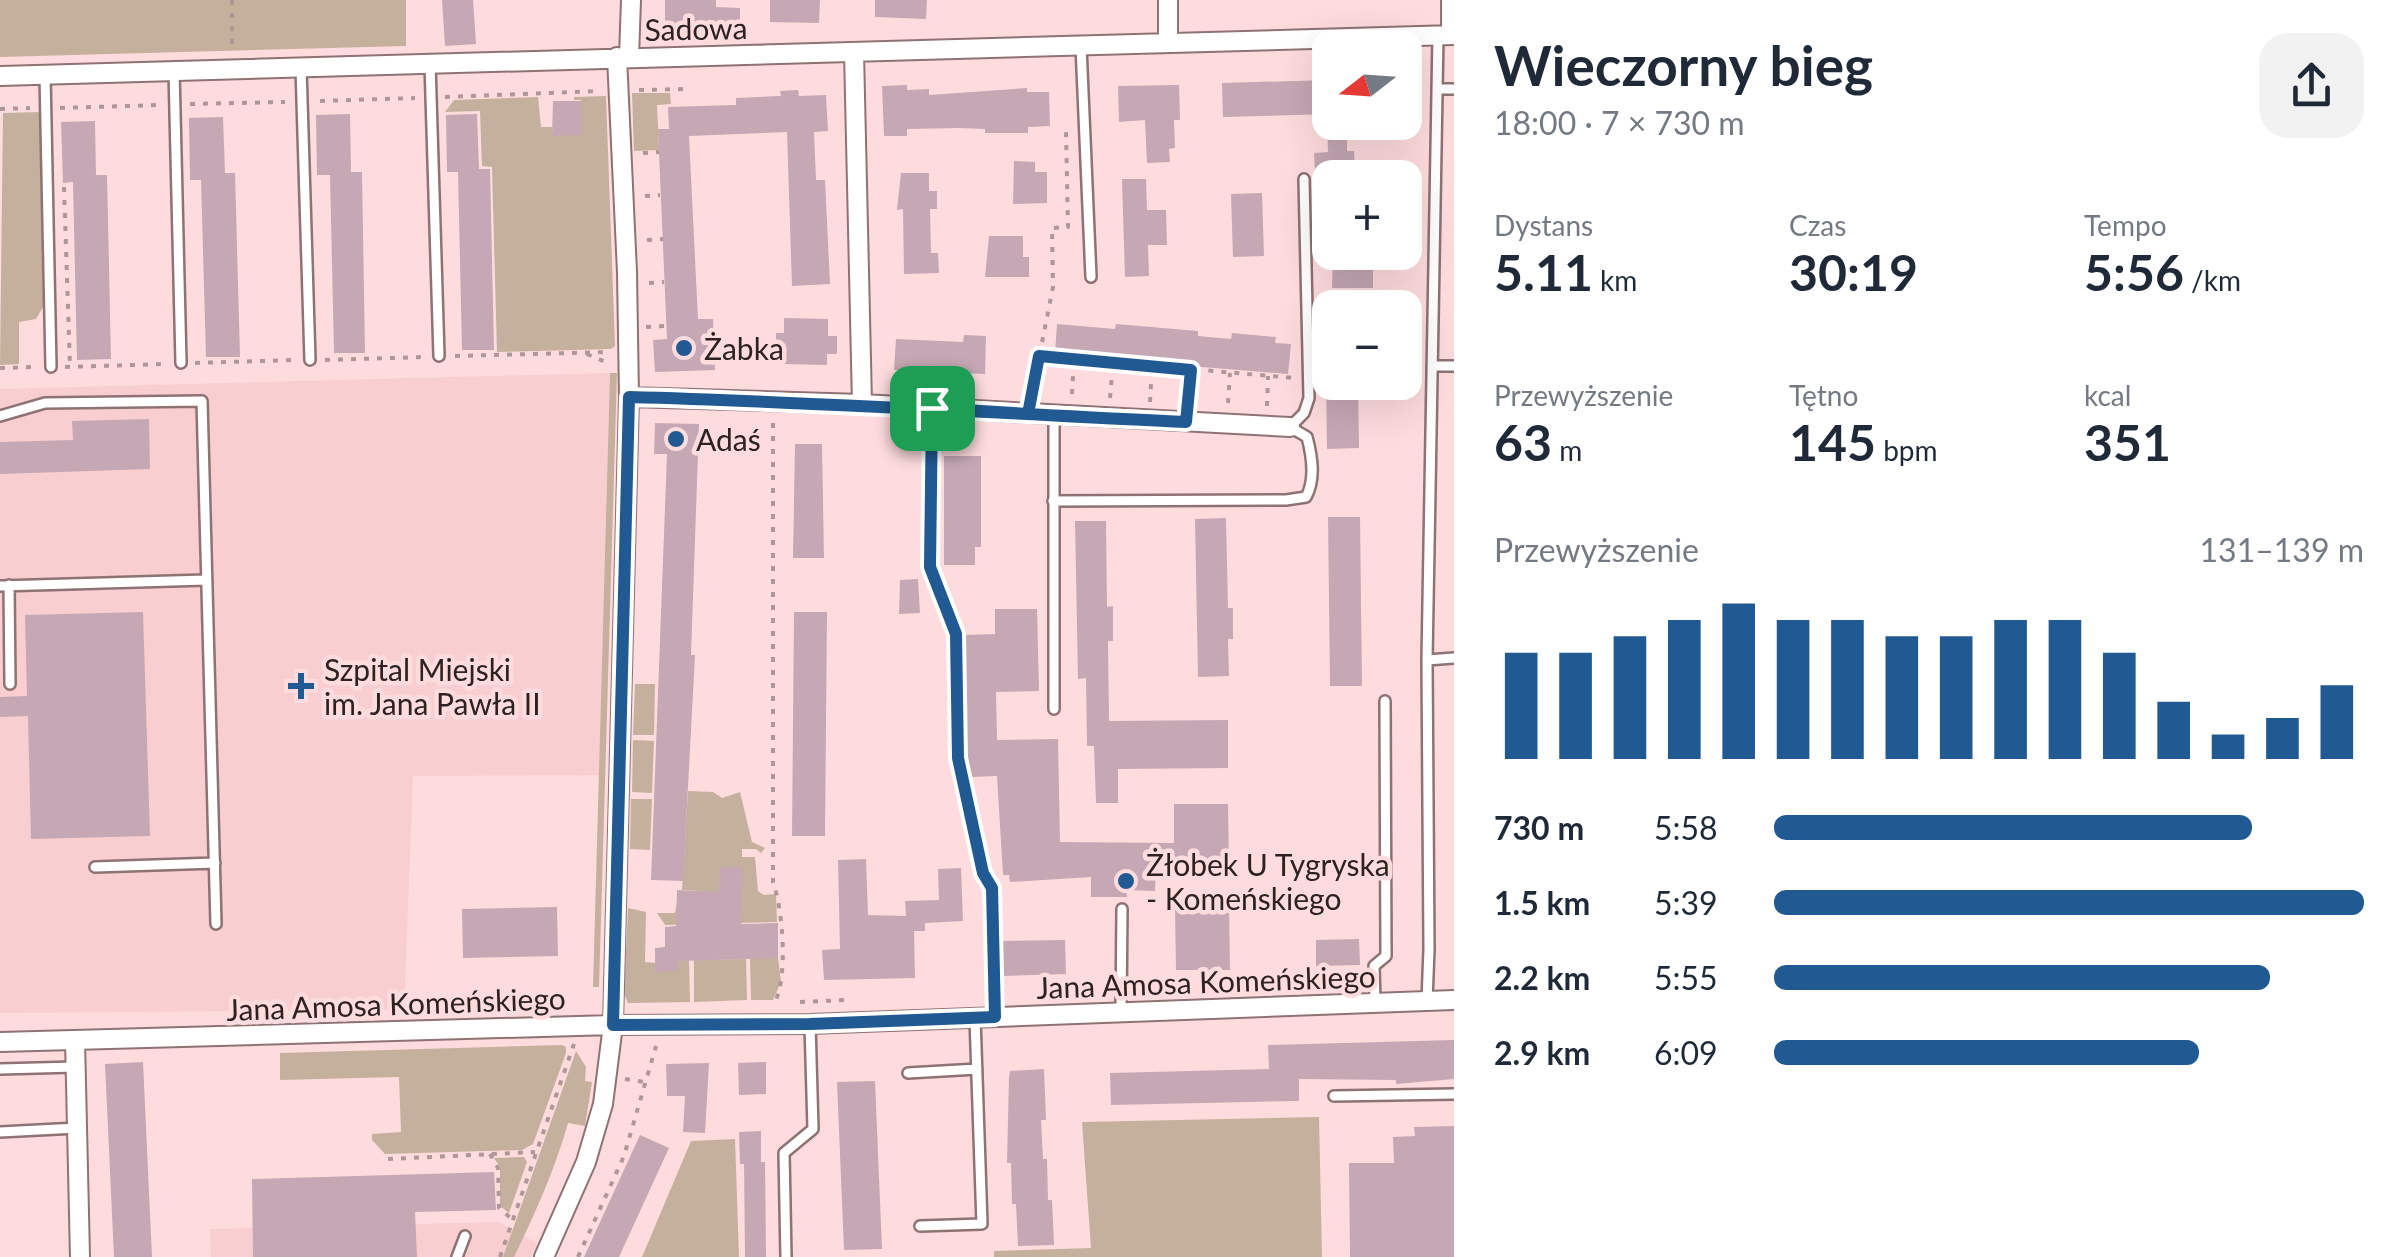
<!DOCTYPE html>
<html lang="pl">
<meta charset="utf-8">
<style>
:root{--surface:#fff;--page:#f2f2f3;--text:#1f2937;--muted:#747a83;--accent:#215a92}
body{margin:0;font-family:Lato,sans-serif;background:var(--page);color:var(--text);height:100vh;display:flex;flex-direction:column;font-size:38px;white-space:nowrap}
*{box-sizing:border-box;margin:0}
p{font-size:32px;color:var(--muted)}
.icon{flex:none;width:55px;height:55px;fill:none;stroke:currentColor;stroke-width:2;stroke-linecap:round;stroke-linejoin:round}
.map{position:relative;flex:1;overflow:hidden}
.sheet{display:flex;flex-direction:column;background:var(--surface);width:950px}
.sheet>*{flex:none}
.needle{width:65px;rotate:253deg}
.tools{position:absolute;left:1312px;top:30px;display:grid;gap:20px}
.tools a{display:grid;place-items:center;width:110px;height:110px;border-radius:20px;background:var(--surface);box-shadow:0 10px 40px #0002;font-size:50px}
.pin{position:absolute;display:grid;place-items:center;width:85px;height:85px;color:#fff;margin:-42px;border-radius:20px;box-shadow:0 5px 15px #0006}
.round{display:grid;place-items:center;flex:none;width:105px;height:105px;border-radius:30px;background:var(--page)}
.headline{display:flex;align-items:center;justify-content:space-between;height:170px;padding:0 40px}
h1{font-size:55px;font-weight:700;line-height:75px}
.metrics{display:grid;grid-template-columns:repeat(3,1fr);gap:15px;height:170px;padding:10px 40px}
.metrics div{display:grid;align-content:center}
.metrics b{font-size:50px;font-weight:700}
.metrics small{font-size:28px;font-weight:400}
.metrics p{font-size:28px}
.chart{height:280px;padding:20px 40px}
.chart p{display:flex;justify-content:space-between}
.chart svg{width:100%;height:180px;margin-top:10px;stroke:var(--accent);stroke-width:6}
ul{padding:0 40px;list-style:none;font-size:32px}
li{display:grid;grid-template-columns:160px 120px 1fr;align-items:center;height:75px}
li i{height:25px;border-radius:12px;background:var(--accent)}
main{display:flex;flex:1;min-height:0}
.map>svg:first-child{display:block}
.built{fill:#f8ced0}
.green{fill:#c5b09d}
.building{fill:#c5a8b4}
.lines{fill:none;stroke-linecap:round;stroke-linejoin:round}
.service-casing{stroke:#8f7273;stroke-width:14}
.minor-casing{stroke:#8f7273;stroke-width:22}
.path{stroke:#af9697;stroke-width:4;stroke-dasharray:5 8;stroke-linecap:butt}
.service{stroke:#fff;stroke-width:9}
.minor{stroke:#fff;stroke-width:18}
.route-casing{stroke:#fff;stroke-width:20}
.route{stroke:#215a92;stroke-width:12}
.poi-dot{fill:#215a92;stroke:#fedcde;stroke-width:4}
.labels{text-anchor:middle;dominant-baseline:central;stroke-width:9;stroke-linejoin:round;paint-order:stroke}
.street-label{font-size:30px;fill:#2d2121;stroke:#fedcde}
.poi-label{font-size:30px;fill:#2d2121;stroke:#fedcde;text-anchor:start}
</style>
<main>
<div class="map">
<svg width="1454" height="1257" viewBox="0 0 1454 1257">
<rect width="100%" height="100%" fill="#fedcde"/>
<path class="built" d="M610,373L599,775L413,776L404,1010L0,1013V389Z
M498,1222L537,1243L531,1257H211L210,1229Z"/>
<path class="green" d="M0,0H406V46L0,57Z
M632,93H670L671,104L657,105L659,150L634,151Z
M606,96L615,346L611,349L497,352L492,167L482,166L480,111L445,112L454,100L538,97L541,127H552L553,135H581V100H574V97Z
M41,112L46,302L36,319L19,322V364L0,365L3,113Z
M610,373H617L599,987H593Z
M635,684H655L654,735H633Z
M633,740L654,741L652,793L632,792Z
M688,791L713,792L722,798L740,792L752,842L765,848L761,853L756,849H742V857H755L758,891L764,895L776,894L777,922L665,925L657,913H675L677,903H701V891L682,890Z
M631,799H652L650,850L630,849Z
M628,908L646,912L645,962L655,963V971H677L678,961L689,960L690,1002L628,1003L624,994Z
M750,958H778L781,982L773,1000H751Z
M746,959L747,1000L694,1002V960Z
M562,1045L566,1047V1053L533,1144L522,1150L385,1154L372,1140V1134L401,1132L399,1077L280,1080V1053Z
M576,1051L586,1067L585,1081L592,1082L585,1126L568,1123C555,1169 535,1214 514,1257H503Z
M1319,1117L1322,1257H994V1251L1091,1248L1082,1122Z
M735,1139L739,1257H642L691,1141Z
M524,1157L527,1162L509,1213L500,1206V1167L494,1158Z"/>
<path class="building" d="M442,0H473L476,44L445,46Z
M665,0H716V7L740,8V27L665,26Z
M770,0H820L819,23L770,22Z
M875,0H927L926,19L875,17Z
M1330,80V114L1223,117L1222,83Z
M907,85V90L929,89V95L1027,88V92H1049L1050,126L1028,127V133H985V129L959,128L907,129V136H884L882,86Z
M1179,85L1180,120H1174L1175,148L1169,149L1170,162L1147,163L1145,120L1119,122L1118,86Z
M798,90L799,96L826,95L828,131L814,132L816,180H825L830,284L792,286L787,132L689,136L698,319H713L715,370L655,372L653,340L667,339L658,129H669L668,107L736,105V98L781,96L780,91Z
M553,101H581L582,135L552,136Z
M350,114L351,172H362L365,353H334L330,175H317L316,115Z
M477,114L479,169H490L494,350H462L458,172H447L446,115Z
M223,117L225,173H235L240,357H206L201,180H190L189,118Z
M95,121L96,175H107L111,359L77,360L73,182L63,183L61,122Z
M1327,122H1347V151H1354L1355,171L1315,173L1314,153L1328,152Z
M1014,161L1035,162V172H1047V203L1013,204Z
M901,173H929V191H937V209H930L931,253H938L939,273L904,274L903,209L897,210Z
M1122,179H1146L1147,210H1166L1167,245H1148L1149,276L1125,277Z
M1262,193L1264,256L1233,257L1231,194Z
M989,236H1023V257H1029V277H985Z
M1333,252H1366V269H1373V288H1332Z
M784,318L828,319V336H837V354H827V365L783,364V355H776V333H784Z
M1057,324L1115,329L1116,324L1198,331V336L1231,339L1232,333L1276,337L1275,343L1291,344L1288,374L1055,355Z
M964,335L986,336L985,374L894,370L896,339L963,342Z
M1326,382H1358L1359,448L1327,449Z
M149,419L150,469L0,474V442L73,440L72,421Z
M655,423L699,424L691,655H695L683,881L651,880L667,454H654Z
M795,444H822L824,558H793Z
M944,456H981V547H975V565H944Z
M1328,517H1360L1362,686H1330Z
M1226,518L1228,608H1233V639H1228L1229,676L1198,677L1195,519Z
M1075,521H1106L1107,607L1113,606V641H1108L1109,721L1228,720V768L1118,769V803H1096L1094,746H1087L1086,678L1078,679Z
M918,579L920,613L899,614L900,580Z
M995,609H1037L1039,691L996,692L997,740L1058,739L1060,842L1174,843V804H1228L1229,866H1156L1155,891L1126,890L1127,897H1091V877L1010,882L1009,875H1003L997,776L970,777L966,757L964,635L995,634Z
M143,612L150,836L31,839L28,716L0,717V697L27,696L25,615Z
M794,612H827L825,836H792Z
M866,859L868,915L906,916L905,901L939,900L938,869L961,868L963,921L925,923V931H914L915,978L824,980L822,950L840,949L838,860Z
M720,867L743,868L741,924L778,923V958L678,961V971L655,972V948L665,947V927L676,926L677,890L719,892Z
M557,907L558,956L463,958L462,909Z
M1229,907L1230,970H1176L1175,908Z
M1359,939L1360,965L1316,966V940Z
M1065,940L1066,974L1002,976L1001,941Z
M1454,1040V1079L1396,1084V1080L1299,1079V1101L1111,1105L1110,1073L1269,1069L1268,1045Z
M143,1062L152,1257H114L105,1064Z
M766,1062V1094L739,1095L738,1063Z
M709,1063L705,1133L683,1132L685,1096H667L666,1064Z
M1044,1069L1046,1120H1041L1043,1159H1047L1048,1200H1052L1054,1245L1018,1246L1016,1204H1012L1011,1163H1007L1009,1077L1010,1071Z
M875,1081L882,1249L844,1250L837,1082Z
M1454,1126V1257H1350L1349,1163H1394L1393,1137L1415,1136L1414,1127Z
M761,1131V1162H765L766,1257H745L744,1164H740L739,1132Z
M640,1135L669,1148L619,1257H584Z
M494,1172L496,1210L415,1212L417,1257H253L252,1179Z"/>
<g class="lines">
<g class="service-casing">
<path id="service" d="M1081,46L1091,277
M430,64L439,356
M301,68L310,360
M174,71L181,363
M45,75L51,367
M1437,89H1454
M1432,366H1454
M932,408L930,567L956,634L958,758L983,873L992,888L995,1017
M0,416L45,403L202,401L216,924
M1054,416V709
M1053,501L1286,500L1306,497C1316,479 1312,456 1307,437L1290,427L1304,413L1309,398L1304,179
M9,585L10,684
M0,586L206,580
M1427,660L1454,658
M95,867L215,863
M1427,1001L1429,949L1427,660L1438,35
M1375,1003L1374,966L1386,956L1385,701
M1121,1011L1122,909
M0,1069L75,1067
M908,1073L977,1069
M1334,1096L1454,1094
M0,1132L77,1128
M920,1226L982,1224L975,1018
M457,1257L465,1236
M786,1257L784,1153L813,1129L810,1024"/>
</g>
<g class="minor-casing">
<path id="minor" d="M1451,0V35
M1168,42V0
M854,52L862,404
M629,57L631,0
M0,76L1454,35
M629,397L862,404L1290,427
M75,1040L80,1257
M0,1042L613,1025L810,1024L1454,1000
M544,1257L586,1162L603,1104L613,1025L629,397L627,272L617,57"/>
</g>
<path class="path" d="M232,0V50
M639,90L687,89
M445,97L600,91
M320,101L415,98
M190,104L285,102
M60,108L160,105
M0,109L30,108
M643,153L659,152
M64,187L70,367
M645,196L660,195
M647,240L663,239
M649,283L664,282
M646,327L666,326
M587,354L610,364
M455,356L610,352
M1040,356L1294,378
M325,360L425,357
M195,363L295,360
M65,367L165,364
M0,368L35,367
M1032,393L1053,287L1052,228L1068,227L1066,130
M1072,394L1074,359
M1110,398L1113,363
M1188,400L1191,369
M1150,402L1152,366
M1228,403L1230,373
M1267,406L1268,376
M773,423V882C783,910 788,975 775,1002
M800,1002L846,1000
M625,1079L645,1082
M490,1154L498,1168L499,1208L512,1219
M388,1159L535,1152
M500,1257L574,1044
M578,1257L624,1156L656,1046"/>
<use href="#service" class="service"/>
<use href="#minor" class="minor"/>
</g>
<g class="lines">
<g class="route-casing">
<path id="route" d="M932,408L930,567L956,634L958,758L983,873L992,888L995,1017L810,1024L613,1025L629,397C815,402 1001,413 1186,422L1191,370L1039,356L1028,414L932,408"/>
</g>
<use href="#route" class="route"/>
</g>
<g class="poi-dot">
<circle cx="684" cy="348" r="10"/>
<circle cx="676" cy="439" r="10"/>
<path d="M296 671h10v10h10v10h-10v10h-10v-10h-10v-10h10z"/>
<circle cx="1126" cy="881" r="10"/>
</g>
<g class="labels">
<g class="street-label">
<text transform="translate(696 28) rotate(-1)">Sadowa</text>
<text transform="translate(1206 981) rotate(-2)">Jana Amosa Komeńskiego</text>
<text transform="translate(396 1003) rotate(-2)">Jana Amosa Komeńskiego</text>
</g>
<g class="poi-label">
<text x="704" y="348">Żabka</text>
<text x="696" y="439">Adaś</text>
<text x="324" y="669">Szpital Miejski<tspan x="324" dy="34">im. Jana Pawła II</tspan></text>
<text x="1146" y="864">Żłobek U Tygryska<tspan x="1146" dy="34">- Komeńskiego</tspan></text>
</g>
</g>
</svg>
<div class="tools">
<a><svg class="needle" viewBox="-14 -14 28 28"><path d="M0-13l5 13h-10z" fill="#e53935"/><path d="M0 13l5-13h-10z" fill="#747a83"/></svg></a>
<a>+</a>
<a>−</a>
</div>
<div class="pin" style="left:932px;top:408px;background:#1e9e55"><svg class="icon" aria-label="arrive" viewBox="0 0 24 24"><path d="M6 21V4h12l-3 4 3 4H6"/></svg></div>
</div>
<section class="sheet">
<div class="headline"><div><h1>Wieczorny bieg</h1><p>18:00 · 7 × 730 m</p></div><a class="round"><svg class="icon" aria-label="share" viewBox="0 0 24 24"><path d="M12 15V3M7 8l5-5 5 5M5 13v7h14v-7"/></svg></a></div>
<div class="metrics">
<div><p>Dystans</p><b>5.11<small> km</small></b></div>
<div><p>Czas</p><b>30:19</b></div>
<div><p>Tempo</p><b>5:56<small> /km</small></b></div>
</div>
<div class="metrics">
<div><p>Przewyższenie</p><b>63<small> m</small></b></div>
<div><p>Tętno</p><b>145<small> bpm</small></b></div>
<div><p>kcal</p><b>351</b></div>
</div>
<div class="chart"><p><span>Przewyższenie</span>131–139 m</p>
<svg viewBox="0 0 160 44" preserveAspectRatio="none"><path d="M5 44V18M15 44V18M25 44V14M35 44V10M45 44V6M55 44V10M65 44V10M75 44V14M85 44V14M95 44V10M105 44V10M115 44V18M125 44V30M135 44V38M145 44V34M155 44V26"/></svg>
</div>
<ul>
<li><b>730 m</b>5:58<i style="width:81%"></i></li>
<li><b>1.5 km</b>5:39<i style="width:100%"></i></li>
<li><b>2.2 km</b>5:55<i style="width:84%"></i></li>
<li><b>2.9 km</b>6:09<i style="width:72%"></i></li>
</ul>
</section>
</main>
